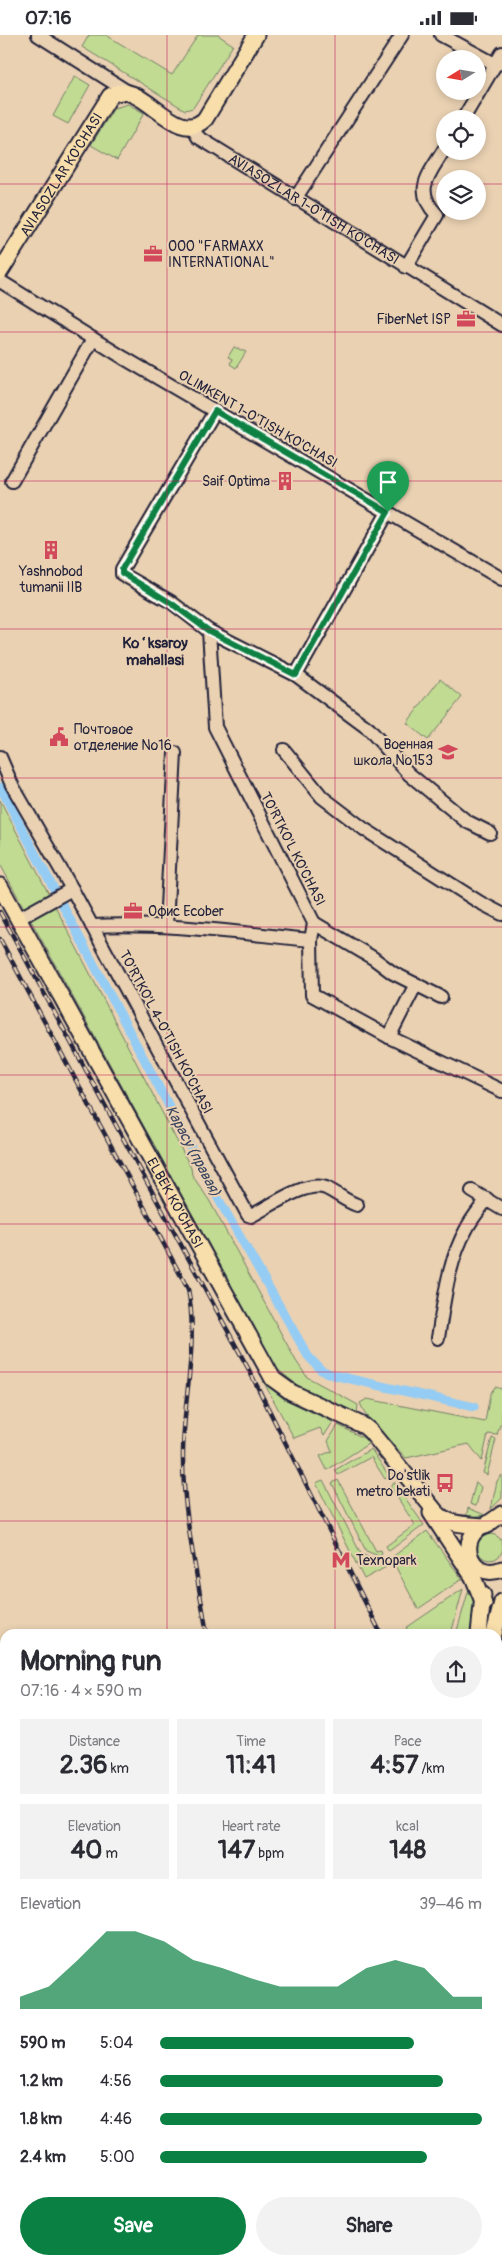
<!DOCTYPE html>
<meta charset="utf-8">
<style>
:root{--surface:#fff;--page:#f2f2f3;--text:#2b2b33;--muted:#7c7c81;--accent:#0b8043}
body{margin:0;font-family:Pangolin,sans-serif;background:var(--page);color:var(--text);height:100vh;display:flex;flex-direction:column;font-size:19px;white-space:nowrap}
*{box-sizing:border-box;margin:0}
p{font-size:16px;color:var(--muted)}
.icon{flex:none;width:28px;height:28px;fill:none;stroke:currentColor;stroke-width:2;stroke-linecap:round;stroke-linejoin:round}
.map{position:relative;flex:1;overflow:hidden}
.drawer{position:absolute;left:0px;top:1594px;width:502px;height:636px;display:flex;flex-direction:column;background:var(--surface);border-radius:15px 15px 0 0;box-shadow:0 2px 8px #0003}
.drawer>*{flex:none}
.needle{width:32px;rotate:259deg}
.controls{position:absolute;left:436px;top:15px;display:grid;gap:10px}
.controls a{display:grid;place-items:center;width:50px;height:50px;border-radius:50%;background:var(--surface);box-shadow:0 2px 8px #0003;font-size:25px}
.pin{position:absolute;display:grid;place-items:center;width:42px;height:42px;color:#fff;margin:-51px -21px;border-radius:50% 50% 50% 0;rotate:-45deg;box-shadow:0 0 5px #0007}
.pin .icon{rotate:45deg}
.round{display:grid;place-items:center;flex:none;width:52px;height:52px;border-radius:26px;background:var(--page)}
.overview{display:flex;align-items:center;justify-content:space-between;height:85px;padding:0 20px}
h1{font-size:28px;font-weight:800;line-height:38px}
.metrics{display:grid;grid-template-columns:repeat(3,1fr);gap:8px;height:85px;padding:5px 20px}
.metrics div{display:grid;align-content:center;border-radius:0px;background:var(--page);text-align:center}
.metrics b{font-size:25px;font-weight:800}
.metrics small{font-size:14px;font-weight:400}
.metrics p{font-size:14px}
.chart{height:140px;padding:10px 20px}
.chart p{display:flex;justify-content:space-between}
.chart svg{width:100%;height:90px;margin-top:5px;fill:var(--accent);opacity:.7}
.button{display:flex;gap:10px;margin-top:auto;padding:10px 20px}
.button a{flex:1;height:58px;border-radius:30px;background:var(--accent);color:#fff;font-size:20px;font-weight:800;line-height:58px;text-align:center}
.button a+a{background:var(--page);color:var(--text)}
ul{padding:0 20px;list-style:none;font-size:16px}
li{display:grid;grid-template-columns:80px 60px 1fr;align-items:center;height:38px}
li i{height:12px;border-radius:6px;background:var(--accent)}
.status{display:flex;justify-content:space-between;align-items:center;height:35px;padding:0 25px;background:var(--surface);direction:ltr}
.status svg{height:14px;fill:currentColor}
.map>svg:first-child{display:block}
.green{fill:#c1db92;stroke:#727e66}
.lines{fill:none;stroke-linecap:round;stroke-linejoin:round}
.canal{stroke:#95ccf4;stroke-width:9}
.minor-casing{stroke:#22223b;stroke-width:16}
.major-casing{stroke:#22223b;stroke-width:19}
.minor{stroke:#ead1b2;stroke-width:12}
.major{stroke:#f8deab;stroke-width:15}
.rail-casing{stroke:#22223b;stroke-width:4.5}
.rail{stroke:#ead1b2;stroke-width:2.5;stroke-dasharray:8;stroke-linecap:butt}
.route-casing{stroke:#fff;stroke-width:10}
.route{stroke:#0b8043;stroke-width:6}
.grid{fill:none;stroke:#c2185b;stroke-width:1;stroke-opacity:0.55}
.labels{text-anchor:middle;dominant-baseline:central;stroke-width:4;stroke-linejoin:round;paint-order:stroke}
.street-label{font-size:14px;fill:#22223b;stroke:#ead1b2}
.poi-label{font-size:14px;fill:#22223b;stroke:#ead1b2;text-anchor:start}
.neighbourhood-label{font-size:15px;font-weight:bold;fill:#22223b;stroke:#ead1b2}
.water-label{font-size:15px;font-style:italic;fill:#394460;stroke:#ead1b2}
</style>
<div class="status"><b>07:16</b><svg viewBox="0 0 49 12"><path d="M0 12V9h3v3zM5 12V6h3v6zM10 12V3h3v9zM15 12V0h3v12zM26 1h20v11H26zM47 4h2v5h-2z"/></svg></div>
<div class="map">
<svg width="502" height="2229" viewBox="0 0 502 2229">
<rect width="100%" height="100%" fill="#ead1b2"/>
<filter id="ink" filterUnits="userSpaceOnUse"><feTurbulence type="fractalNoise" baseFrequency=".02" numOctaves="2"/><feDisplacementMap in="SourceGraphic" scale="10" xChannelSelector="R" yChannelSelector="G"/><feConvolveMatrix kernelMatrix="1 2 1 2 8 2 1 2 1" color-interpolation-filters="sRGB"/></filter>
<g filter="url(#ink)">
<path class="green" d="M89,0H106L172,40L198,0H218L233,10L193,73L185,75L82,12Z
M75,41L90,50L68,89L53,81Z
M128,69L144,78L117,125L91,110L114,73Z
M234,312L246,317L236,333L230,329L232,324L228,322Z
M440,644L462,662L428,705L407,688Z
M0,765L191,1133L192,1140L209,1165L296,1326L307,1342L358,1370L357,1378L301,1353L277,1334L0,829Z
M263,1346L284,1364L333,1387L324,1401L320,1393L294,1403Z
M495,1352L502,1354V1390H500L497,1400L488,1399L482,1426L469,1409L406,1423L365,1379L360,1368L367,1364L485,1387L490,1359Z
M338,1390L371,1407L327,1435L320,1421L332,1416L328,1406Z
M492,1403L496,1404L487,1440L483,1438Z
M371,1414L389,1441L385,1444L371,1422L338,1440L335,1435Z
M502,1440V1463L491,1474L497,1446Z
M323,1445L361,1519L388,1531L364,1544L316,1448Z
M338,1445L376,1516L381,1515L382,1519L379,1521L366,1516L332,1448Z
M394,1447L424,1490L389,1516L386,1511L415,1490L390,1451Z
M476,1447L481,1452L476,1471L470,1469Z
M468,1473L485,1480L466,1483Z
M427,1496L462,1544L418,1574L391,1523Z
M477 1512a13 13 0 1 1 26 0a13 13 0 1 1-26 0Z
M471,1547L477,1571L471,1599H456Z
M463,1554L451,1599H409L406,1593Z"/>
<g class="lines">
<path class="canal" d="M0,752L215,1158L308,1321L321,1335L333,1340L474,1372"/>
<g class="minor-casing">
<g id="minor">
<path d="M38,0L128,57"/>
<path d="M441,0L495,29L502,28"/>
<path d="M463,84L502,18"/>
<path id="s1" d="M192,91L198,102L502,290"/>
<path d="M295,164L402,0"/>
<path d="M406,232L437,180C412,154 430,139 445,113"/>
<path d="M0,246L124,323L502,544"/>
<path d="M215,376L122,534V539L171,567L209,596L296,640L369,694L409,739L466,786L490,798"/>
<path d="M12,446L93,304"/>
<path d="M209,596L215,692L314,888L311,905L312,960L389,1002L502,1056"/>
<path d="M296,640L388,477"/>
<path d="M284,715L322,762L364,794L479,867L502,879"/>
<path d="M0,722L12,750L72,854L248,1180L251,1181C269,1172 306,1145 326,1153C337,1158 345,1166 357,1170"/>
<path d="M18,884L72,854"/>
<path d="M314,888L373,923L393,938L441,962"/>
<path d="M92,891C165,887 239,898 311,905"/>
<path d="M166,891L175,718"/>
<path d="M389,1002L416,949"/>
<path d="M472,1156L502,1174"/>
<path d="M438,1303C444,1266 448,1226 467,1193C472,1183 480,1174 487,1164"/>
<path d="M0,1758L5,1757"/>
</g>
</g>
<g class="major-casing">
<g id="major">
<path id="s2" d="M0,237L110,61C140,39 175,114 205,84L256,0"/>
<path id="s3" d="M0,851L273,1344L291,1357L364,1391L370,1396L436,1477C448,1491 468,1489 485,1491L502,1479"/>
<path d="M431,1478L473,1542L484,1569"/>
<path d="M488,1490C454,1498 469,1548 502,1534"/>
<path d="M479,1599L483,1560"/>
<path d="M494,1599L502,1567"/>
<path d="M323,2229L325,2225"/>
</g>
</g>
<use href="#minor" class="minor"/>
<use href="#major" class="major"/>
<g class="rail-casing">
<path id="rail" d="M0,877L248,1333L381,1599
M0,904L188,1254C199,1310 182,1368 183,1425C183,1480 198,1543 207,1599
M498,2102L502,2073
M402,2225V2229
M190,2229L191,2225
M478,2229L479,2225
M490,2229L491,2225"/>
</g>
<use href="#rail" class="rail"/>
</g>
</g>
<g class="lines" filter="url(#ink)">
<g class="route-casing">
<path id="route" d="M215,376L388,477L296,640L209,596L171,568L122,538V534Z"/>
</g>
<use href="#route" class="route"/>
</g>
<path class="grid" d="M167,0V1599M335,0V1599M0,149H445M478,149H502M0,297H502M0,446H502M0,594H502M0,743H502M0,892H502M0,1040H502M0,1189H502M0,1337H502M0,1486H502M0,1635H5M498,1635H502M0,1783H5M498,1783H502M0,1932H5M498,1932H502M0,2080H5M498,2080H502M167,2225V2229M335,2225V2229"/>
<defs>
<g id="office-bare" transform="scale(1.5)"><path d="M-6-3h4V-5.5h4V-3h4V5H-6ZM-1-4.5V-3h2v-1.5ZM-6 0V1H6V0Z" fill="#d1495b" stroke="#ead1b2" stroke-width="2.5" paint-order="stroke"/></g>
<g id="building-bare" transform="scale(1.5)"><path d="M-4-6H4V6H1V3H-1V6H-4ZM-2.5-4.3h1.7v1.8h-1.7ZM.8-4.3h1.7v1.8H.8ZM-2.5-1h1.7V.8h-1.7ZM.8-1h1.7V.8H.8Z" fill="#d1495b" stroke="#ead1b2" stroke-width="2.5" paint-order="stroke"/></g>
<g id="civic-bare" transform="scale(1.5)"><path d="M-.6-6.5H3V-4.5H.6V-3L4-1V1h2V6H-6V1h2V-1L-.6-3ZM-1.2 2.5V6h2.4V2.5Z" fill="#d1495b" stroke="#ead1b2" stroke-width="2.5" paint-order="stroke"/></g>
<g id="school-bare" transform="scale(1.5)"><path d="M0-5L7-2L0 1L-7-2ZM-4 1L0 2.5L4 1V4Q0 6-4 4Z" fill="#d1495b" stroke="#ead1b2" stroke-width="2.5" paint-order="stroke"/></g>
<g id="bus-bare" transform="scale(1.5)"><path d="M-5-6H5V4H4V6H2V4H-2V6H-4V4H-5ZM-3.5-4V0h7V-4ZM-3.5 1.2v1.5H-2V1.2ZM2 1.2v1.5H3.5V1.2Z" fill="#d1495b" stroke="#ead1b2" stroke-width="2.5" paint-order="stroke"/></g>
<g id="metro-bare" transform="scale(1.5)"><path d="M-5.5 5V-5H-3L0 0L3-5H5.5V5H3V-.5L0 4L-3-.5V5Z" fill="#d1495b" stroke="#ead1b2" stroke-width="2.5" paint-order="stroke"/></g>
</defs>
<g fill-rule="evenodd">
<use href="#office-bare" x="153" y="219"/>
<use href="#office-bare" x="466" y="284"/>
<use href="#building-bare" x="285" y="446"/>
<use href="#building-bare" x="51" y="515"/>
<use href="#civic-bare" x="59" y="702"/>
<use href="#school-bare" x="448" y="717"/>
<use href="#office-bare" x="133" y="876"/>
<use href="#bus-bare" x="445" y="1448"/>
<use href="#metro-bare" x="341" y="1525"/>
</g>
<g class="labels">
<g class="street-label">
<text stroke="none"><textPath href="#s2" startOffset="115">AVIASOZLAR KO'CHASI</textPath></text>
<text stroke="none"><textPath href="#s1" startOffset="149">AVIASOZLAR 1-O'TISH KO'CHASI</textPath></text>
<text transform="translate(258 384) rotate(30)">OLIMKENT 1-O'TISH KO'CHASI</text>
<text transform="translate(293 814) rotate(63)">TO'RTKO'L KO'CHASI</text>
<text transform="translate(166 997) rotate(62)">TO'RTKO'L 4-O'TISH KO'CHASI</text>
<text stroke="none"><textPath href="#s3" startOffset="362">ELBEK KO'CHASI</textPath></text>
</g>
<g class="poi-label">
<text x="168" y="211">OOO "FARMAXX<tspan x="168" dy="16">INTERNATIONAL"</tspan></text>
<text x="451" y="284" text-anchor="end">FiberNet ISP</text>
<text x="270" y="446" text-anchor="end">Saif Optima</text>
<text x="51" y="536" text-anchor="middle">Yashnobod<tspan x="51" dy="16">tumanii IIB</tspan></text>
<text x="74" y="694">Почтовое<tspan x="74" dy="16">отделение №16</tspan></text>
<text x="433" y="709" text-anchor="end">Военная<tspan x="433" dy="16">школа №153</tspan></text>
<text x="148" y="876">Офис Ecober</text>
<text x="430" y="1440" text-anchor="end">Do'stlik<tspan x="430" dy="16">metro bekati</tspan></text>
<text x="356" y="1525">Texnopark</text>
</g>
<g class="neighbourhood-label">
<text x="155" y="608">Koʻksaroy<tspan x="155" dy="17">mahallasi</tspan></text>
</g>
<g class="water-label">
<text transform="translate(193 1116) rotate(62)">Карасу (правая)</text>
</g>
</g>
</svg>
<div class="controls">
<a><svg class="needle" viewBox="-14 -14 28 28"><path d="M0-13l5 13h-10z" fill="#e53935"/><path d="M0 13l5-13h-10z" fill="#7c7c81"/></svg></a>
<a><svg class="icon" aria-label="locate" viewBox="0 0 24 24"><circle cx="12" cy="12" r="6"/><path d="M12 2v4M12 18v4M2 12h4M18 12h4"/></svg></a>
<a><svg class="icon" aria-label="layers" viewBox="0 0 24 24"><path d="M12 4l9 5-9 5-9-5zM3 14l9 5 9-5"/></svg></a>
</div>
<div class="pin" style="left:388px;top:477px;background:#1e9e55"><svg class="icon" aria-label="arrive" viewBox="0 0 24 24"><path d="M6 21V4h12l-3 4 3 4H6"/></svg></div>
<section class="drawer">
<div class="overview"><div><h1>Morning run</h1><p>07:16 · 4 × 590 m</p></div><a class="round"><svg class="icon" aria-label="share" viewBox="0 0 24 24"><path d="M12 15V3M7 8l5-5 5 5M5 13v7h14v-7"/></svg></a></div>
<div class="metrics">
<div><p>Distance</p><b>2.36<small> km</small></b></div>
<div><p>Time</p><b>11:41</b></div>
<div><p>Pace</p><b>4:57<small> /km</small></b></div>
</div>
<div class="metrics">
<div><p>Elevation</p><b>40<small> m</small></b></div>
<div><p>Heart rate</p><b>147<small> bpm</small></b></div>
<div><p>kcal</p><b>148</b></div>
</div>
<div class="chart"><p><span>Elevation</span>39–46 m</p>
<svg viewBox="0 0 160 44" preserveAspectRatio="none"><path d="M0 44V38L10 33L20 20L30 6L40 6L50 11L60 20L70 24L80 29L90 33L100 33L110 33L120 24L130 20L140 24L150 38L160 38V44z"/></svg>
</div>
<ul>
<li><b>590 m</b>5:04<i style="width:79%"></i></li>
<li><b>1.2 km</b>4:56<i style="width:88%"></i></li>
<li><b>1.8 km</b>4:46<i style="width:100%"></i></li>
<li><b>2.4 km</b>5:00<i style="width:83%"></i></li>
</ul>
<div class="button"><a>Save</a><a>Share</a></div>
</section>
</div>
